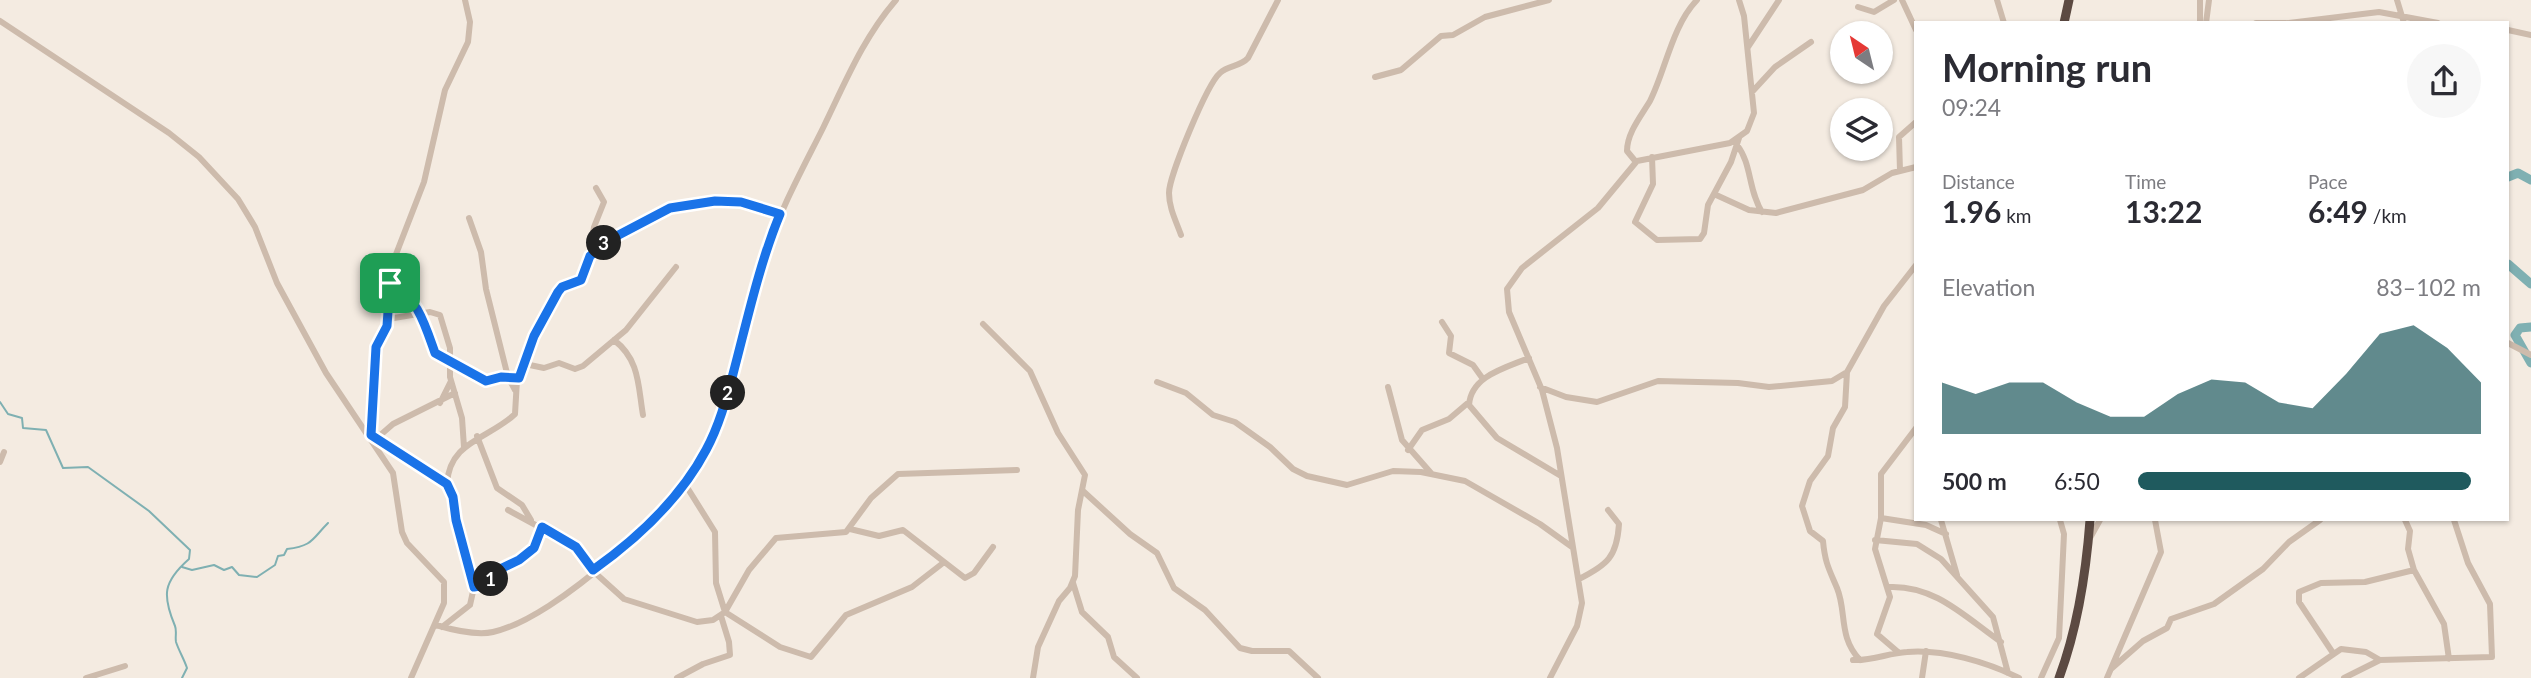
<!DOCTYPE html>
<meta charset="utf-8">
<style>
:root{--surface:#fff;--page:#f7f7f7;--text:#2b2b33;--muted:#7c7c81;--accent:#1f5a5e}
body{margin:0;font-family:Lato,sans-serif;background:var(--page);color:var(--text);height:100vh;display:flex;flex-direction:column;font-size:26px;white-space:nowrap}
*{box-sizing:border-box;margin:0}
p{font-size:23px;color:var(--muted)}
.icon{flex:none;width:38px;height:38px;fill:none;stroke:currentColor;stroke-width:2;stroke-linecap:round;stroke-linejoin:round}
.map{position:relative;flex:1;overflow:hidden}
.side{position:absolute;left:1914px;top:21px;width:595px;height:500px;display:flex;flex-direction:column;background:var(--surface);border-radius:0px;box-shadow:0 2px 5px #0004}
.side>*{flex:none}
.needle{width:46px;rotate:325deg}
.fabs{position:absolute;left:1830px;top:21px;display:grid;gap:14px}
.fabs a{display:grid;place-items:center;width:63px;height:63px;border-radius:50%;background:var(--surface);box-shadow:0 2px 5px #0004;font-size:35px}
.pin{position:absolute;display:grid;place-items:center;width:60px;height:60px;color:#fff;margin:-30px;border-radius:14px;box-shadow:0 4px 10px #0006}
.km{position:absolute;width:35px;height:35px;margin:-18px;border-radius:50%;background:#222;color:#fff;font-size:19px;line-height:35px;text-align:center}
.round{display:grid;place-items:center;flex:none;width:74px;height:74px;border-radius:37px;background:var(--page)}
.overview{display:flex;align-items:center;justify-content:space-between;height:119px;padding:0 28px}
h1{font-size:38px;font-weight:700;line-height:52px}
.metrics{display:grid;grid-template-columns:repeat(3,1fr);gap:10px;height:119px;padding:7px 28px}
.metrics div{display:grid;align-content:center}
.metrics b{font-size:30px;font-weight:700}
.metrics small{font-size:19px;font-weight:400}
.metrics p{font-size:19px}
.chart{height:196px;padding:14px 28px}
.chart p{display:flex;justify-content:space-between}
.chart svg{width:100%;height:126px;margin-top:7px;fill:var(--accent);opacity:.7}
ul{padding:0 28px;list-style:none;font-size:23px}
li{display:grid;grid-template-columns:112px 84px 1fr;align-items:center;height:52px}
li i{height:18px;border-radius:9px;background:var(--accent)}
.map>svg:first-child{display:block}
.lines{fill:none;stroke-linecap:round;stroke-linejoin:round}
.stream{stroke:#7fb0b2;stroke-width:2}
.river{stroke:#7fb0b2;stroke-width:9}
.minor{stroke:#cdbbac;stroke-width:6}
.highway{stroke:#5c4a42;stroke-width:9}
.route-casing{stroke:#fff;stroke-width:14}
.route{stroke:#1a73e8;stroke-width:9}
</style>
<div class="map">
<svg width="2531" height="678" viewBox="0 0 2531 678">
<rect width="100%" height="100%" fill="#f4ebe1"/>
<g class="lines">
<path class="stream" d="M0,402L8,414L22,418L23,428L46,430L63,468L88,467L149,511L190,550L189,559C163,582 162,595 175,626C177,631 175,637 176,642C179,651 184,659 187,668L182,678
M182,567L192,570L214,565L224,570L232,567L239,575L257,577L275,565L278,556L284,555L287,549C313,546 312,539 328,523"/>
<path class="river" d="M2508,177L2518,173L2531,180
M2508,264L2531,284
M2531,327L2520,328L2515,335L2531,363"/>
<path class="minor" d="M1902,0L1916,30
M1997,0L2004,23
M2397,0L2404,23
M1858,7L1874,12L1894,0
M0,21L169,133L199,157L238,199L255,227L277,283L326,373L393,473L402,532L407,543L444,582V603L411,678
M2200,23V0
M2206,23L2209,0
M2256,23H2286
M2289,23L2379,12L2438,23
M2508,30L2531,35
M1748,47L1779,0
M1375,77L1401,70L1441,36L1453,35L1485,17L1549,0
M1752,92L1775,67L1811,42
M1737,145C1752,164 1748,190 1762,212
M1652,157L1653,184L1635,222L1657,240L1700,239L1704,233L1708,205L1731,162L1739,138
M1636,162L1627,151C1627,133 1641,116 1650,101C1666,69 1672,26 1697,0
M1900,171L1899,137L1916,122
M1714,194L1749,210L1776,213L1863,190L1892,173L1916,167
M469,218L481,252L486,289L508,377L515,390
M1181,235C1176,221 1169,208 1169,193C1169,176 1207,84 1220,73C1228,65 1240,67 1248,58L1278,0
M590,254L594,227L604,202L596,188
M390,283C417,295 427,328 435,353L486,381L510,377
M388,319L430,312L440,315L450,348V377L462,418L464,447
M1442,322L1451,336L1449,353L1473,365L1483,379
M983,324L1030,371L1058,433L1085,475L1078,510L1075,576L1070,588L1059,601L1038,647L1033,678
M614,340C640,360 638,386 643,415
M2508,343L2531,355
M1529,358C1505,368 1471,376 1469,405L1497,438L1561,476
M525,364L544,368L559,363L575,369L583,366L626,330L676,267
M1847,372L1845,407L1833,428L1828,456L1810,481L1802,506L1810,531L1823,541C1825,563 1829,569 1837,588C1847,612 1838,637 1860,660
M1157,382L1186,393L1213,415L1235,422L1270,447L1293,469L1307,476L1347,485L1393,471L1421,472L1465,481L1540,524L1572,547
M1388,387L1402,440L1431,473
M1540,387L1566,397L1597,402L1658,381L1738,383L1769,387L1832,381L1847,372L1884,306L1916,265
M440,403L451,381
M1916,428L1881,474V518L1926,525L1946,534
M371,435L441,479L453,497L457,528L474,587L470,605L442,627
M477,436L497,488L522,505L531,520
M371,438L376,347L387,326L393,262L424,182L445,90L468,42L470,22L465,0
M377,438L393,424L455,393
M1408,450L1422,430L1449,419L1469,402
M0,462L4,452
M447,484C449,441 489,439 515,414L517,380L534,336L558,292L562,287L581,280L590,256L596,249C649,208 717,187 780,214
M685,484L715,532L716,583L725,612L780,647L811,657L846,615L912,587L943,563
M1083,491L1130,534L1157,553L1174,588L1205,610L1240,648L1252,651H1289L1318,678
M508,510L576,547L593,571L624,599L697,622L713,620L725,612L749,570L776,538L846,532L871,498L898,474L1017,470
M1881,518L1875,549L1890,597L1877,634L1898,652
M1941,520L1957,575
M2405,520L2410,531L2408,549L2414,570L2444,624L2449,659
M850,529L879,536L903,530L965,578L974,573L993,547
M2090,538L2100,520
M1875,540L1917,544L1941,559L1993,617L2008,673
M1579,579C1607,565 1617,557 1619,524L1608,510
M1073,583L1082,612L1108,637L1114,657L1137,678
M474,587L486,585L503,566L527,555L534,548L542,527
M1889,587C1935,585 1965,617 2001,642
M436,625C453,630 476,636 493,632C557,618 676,507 707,450C720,424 726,397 734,370C744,334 753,299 763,263C777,215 801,172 823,128C845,83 863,38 896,0
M2333,653L2299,602V592L2321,583L2365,582L2414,570
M1853,660C1873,661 1888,653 1907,652C1943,649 1987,662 2019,678
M2111,669L2143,641L2167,628L2171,619L2214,604L2263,569L2289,542L2320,520
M86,678L125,666
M677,678L703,664L730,655L729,642L721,616
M1550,678L1577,626L1582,603L1557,448L1542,390L1509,312L1507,289L1522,268L1598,208L1637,161L1730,143L1747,131L1754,113L1744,16L1739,0
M1922,678L1926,651
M2041,678L2059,638L2064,534L2060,520
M2107,678L2161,552L2155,520
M2299,678L2341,649L2366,652L2380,660
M2344,678L2380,660L2492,657L2490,604L2468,563L2454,520"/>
<path class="highway" d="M2064,23L2069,0
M2059,678C2078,627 2086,574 2090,520"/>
</g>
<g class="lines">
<g class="route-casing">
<path id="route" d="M715,201L741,202L780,214C759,265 747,321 733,374C726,400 719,426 706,450C680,499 638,538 593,570L576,547L542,527L534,548L519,560L498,570L486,585L474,587L456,520L453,497L447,484L371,435L376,347L387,326L390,283C417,295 426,328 435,353L486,381L501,377L519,378L534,336L558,292L562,287L581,280L590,256L611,239L670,208Z"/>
</g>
<use href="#route" class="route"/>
</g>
</svg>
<div class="fabs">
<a><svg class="needle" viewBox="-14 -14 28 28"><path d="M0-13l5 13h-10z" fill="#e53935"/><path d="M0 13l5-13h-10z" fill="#7c7c81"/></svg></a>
<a><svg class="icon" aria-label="layers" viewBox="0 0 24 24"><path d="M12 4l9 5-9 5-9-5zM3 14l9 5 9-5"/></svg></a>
</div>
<div class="pin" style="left:390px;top:283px;background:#1e9e55"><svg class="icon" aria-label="arrive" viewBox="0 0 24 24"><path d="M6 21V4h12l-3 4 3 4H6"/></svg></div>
<b class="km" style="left:491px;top:579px">1</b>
<b class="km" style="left:728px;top:393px">2</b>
<b class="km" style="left:604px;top:243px">3</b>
<section class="side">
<div class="overview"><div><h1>Morning run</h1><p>09:24</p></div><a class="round"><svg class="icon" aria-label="share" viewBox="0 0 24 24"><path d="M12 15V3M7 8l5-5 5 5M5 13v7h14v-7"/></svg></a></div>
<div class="metrics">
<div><p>Distance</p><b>1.96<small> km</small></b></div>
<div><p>Time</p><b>13:22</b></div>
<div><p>Pace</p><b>6:49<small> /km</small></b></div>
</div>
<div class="chart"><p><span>Elevation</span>83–102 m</p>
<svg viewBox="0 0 160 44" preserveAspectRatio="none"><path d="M0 44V26L10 30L20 26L30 26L40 33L50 38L60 38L70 30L80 25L90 26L100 33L110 35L120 23L130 9L140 6L150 14L160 26V44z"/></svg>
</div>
<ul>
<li><b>500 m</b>6:50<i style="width:97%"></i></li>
</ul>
</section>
</div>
